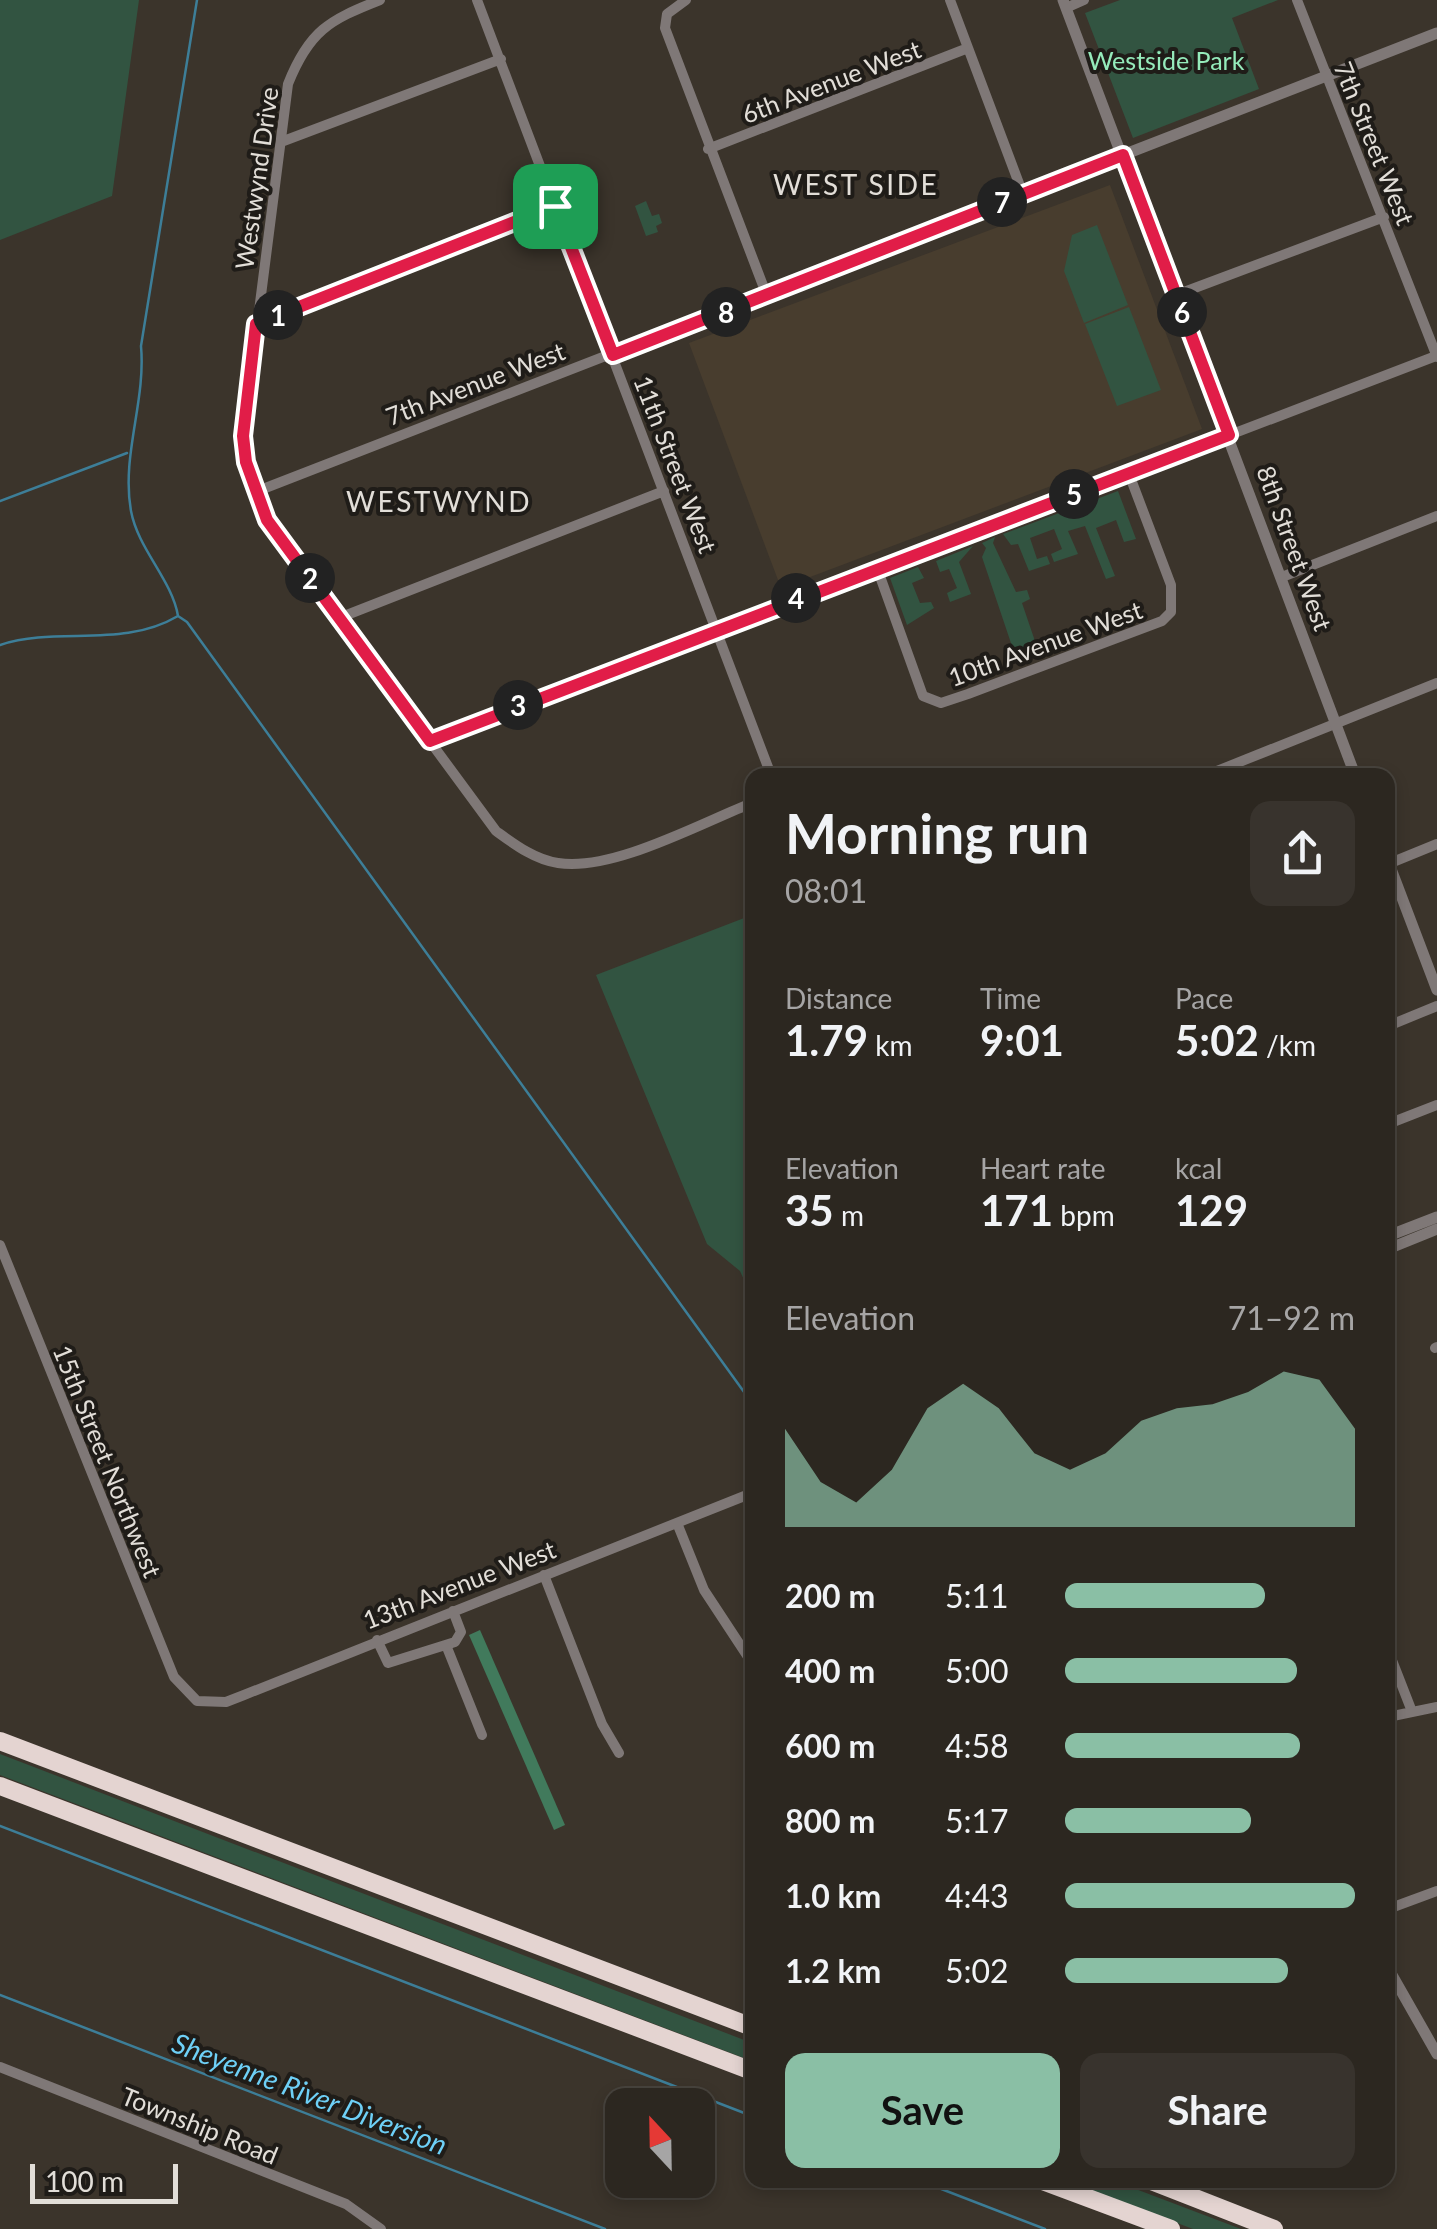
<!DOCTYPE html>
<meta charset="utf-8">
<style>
:root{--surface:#2c2720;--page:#38332d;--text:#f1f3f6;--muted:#a6a5a5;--line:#48443e;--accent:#8abfa5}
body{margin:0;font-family:Lato,sans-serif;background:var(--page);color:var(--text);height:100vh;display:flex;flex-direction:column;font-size:38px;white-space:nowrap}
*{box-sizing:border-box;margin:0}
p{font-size:32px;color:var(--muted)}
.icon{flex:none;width:55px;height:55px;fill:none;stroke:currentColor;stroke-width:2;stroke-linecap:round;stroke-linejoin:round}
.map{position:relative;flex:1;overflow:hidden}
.panel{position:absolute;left:745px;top:768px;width:650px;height:1420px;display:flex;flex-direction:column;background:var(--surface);border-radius:20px;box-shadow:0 5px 15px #0003,0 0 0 2px var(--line)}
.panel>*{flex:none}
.needle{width:65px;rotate:338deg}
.tools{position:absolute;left:605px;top:2088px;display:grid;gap:20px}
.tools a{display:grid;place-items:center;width:110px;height:110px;border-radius:20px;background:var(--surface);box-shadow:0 5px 15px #0003,0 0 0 2px var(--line);font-size:50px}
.scale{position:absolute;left:30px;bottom:25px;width:148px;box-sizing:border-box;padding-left:10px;border:5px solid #e2ded8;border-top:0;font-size:28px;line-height:35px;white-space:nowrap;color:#e2ded8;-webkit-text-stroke:8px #1f1c18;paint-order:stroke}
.pin{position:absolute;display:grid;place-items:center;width:85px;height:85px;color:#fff;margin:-42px;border-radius:20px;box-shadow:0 5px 15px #0006}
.km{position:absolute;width:50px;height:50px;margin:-25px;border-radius:50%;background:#222;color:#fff;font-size:28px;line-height:50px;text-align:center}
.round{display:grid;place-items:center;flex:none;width:105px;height:105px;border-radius:20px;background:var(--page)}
.head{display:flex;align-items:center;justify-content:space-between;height:170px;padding:0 40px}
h1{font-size:55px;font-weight:700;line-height:75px}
.metrics{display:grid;grid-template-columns:repeat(3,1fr);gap:15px;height:170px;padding:10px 40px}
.metrics div{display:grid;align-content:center}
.metrics b{font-size:42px;font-weight:700}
.metrics small{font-size:28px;font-weight:400}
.metrics p{font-size:28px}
.chart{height:280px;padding:20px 40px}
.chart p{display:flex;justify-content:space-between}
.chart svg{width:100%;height:180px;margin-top:10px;fill:var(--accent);opacity:.7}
.action{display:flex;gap:20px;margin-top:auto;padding:20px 40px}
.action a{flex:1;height:115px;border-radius:20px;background:var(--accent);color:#111;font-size:40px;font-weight:700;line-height:115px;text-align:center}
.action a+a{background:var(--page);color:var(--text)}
ul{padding:0 40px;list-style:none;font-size:32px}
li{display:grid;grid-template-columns:160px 120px 1fr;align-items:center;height:75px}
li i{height:25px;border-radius:12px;background:var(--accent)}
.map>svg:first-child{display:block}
.built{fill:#483d2e}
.green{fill:#325441}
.forest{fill:#417a5c}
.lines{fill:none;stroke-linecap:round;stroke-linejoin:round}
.stream{stroke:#3d7e98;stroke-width:2.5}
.minor{stroke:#7f7877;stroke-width:10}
.tertiary{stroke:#7f7877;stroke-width:11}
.motorway{stroke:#e4d4d1;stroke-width:18}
.route-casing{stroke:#fff;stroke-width:20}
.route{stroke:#e11d48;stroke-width:12}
.labels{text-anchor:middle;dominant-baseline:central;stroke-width:8;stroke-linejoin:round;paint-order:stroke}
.park-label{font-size:25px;fill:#95ebbb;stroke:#1f1c18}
.street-label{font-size:25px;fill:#e2ded8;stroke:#1f1c18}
.neighbourhood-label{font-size:28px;letter-spacing:2.5px;fill:#e2ded8;stroke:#1f1c18}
.water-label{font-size:28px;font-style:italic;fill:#6ed0f7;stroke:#1f1c18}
</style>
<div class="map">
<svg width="1437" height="2229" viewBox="0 0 1437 2229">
<rect width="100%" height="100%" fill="#3b342b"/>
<path class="built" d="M1110,185L1202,429L781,588L689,343Z"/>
<path class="green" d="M0,0H139L112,196L0,240Z
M1120,0H1278L1232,18L1259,89L1133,138L1085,13Z
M646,201L652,216L659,214L662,223L656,226L658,232L646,236L635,206Z
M1097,225L1128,305L1084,323L1064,271L1072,235Z
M1129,307L1161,390L1117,406L1085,324Z
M1118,491L1136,539L1124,542L1116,520L1096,528L1115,576L1106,579L1085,526L1068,531L1078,554L1054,562L1051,554L1062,549L1054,529L1030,538L1037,559L1047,556L1050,564L1029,571L1018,544L1011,545L1003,534Z
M995,537L993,543L1016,592L1027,590L1030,599L1022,603L1038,650L1016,658L982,557L986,548L982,543Z
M973,546L959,562L971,594L950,602L947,593L957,588L949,569L940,572L936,561Z
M918,567L924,578L912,583L920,603L931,602L934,608L907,625L890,578Z
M752,915V1297L740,1271L707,1244L596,975Z
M0,1754L752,2043V2061L0,1775Z
M1063,2180H1112L1241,2229H1193Z"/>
<path class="forest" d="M480,1630L565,1825L554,1830L469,1635Z"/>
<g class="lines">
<path class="stream" d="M197,0L141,346C146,402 121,456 131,511C138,549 172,580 178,616L187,622L752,1403
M0,501L127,453
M0,645C58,626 122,649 178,616
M0,1826L752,2116
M0,1995L605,2229
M918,2180L1045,2229"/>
<path class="minor" d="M380,0C329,20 309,31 288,84L243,436L246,462L267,520L496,831C514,844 535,860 558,863C612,872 701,823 752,803
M477,0L771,775
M686,0L667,14L665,28L767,296
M950,0L1023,194
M1297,0L1437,357
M1066,8L1084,0
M281,142L501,59
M708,149L968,48
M1176,295L1384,217
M256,323L555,206
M255,492L1123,155
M877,568L923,696L941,703L968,694L1162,621L1171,612V585L1129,474
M1282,577L1437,516
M339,618L664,491
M430,741L1436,356
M1207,775L1437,683
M1388,864L1437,844
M1388,1026L1437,1006
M1388,1124L1437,1105
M0,1245L174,1677L197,1701L226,1702L244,1695L752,1493
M1435,1348L1437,1347
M677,1523L704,1590L752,1663
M544,1575L602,1724L619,1753
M377,1640L388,1663L455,1642L461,1632L453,1611
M446,1645L482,1735
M1388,1650L1411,1709
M1388,1717L1437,1707
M1388,1909L1437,1891
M0,2067L346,2204L381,2229"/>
<path class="tertiary" d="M1063,0L1355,775
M1123,155L1437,33
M1388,861L1437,990
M1388,1236L1437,1217
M1388,1249L1437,1229
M1388,1968L1437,2054"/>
<path class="motorway" d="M0,1741L752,2027
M0,1786L752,2071
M1040,2180L1171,2229
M1149,2180L1274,2229"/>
</g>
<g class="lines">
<g class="route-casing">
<path id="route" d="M1123,155L1229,435L430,741L267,520L246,462L243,436L256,324L555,206L613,355Z"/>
</g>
<use href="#route" class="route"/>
</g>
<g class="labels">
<g class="park-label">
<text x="1166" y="60">Westside Park</text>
</g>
<g class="street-label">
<text transform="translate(831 81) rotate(-21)">6th Avenue West</text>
<text transform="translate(1375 143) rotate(68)">7th Street West</text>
<text transform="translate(256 178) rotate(-82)">Westwynd Drive</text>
<text transform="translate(475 383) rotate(-21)">7th Avenue West</text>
<text transform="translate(676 464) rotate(69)">11th Street West</text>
<text transform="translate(1295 548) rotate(70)">8th Street West</text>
<text transform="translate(1045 643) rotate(-20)">10th Avenue West</text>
<text transform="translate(108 1461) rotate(68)">15th Street Northwest</text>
<text transform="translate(459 1584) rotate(-21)">13th Avenue West</text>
<text transform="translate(200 2125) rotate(22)">Township Road</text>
</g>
<g class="neighbourhood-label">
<text x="856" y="184">WEST SIDE</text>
<text x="439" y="501">WESTWYND</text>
</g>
<g class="water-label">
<text transform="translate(310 2093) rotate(21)">Sheyenne River Diversion</text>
</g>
</g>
</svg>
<div class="tools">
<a><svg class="needle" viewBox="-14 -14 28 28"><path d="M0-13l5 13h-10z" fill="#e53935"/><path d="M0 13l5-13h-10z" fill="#a6a5a5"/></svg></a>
</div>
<div class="scale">100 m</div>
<div class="pin" style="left:555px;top:206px;background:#1e9e55"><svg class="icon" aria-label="arrive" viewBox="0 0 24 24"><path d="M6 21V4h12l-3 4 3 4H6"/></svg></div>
<b class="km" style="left:278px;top:315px">1</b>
<b class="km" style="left:310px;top:578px">2</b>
<b class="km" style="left:518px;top:705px">3</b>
<b class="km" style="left:796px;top:598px">4</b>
<b class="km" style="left:1074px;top:494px">5</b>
<b class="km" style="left:1182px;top:312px">6</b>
<b class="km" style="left:1002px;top:202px">7</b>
<b class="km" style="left:726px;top:312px">8</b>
<section class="panel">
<div class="head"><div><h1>Morning run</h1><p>08:01</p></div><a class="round"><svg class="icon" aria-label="share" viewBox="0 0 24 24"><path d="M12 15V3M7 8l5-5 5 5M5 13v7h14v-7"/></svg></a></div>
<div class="metrics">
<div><p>Distance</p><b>1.79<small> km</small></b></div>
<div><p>Time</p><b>9:01</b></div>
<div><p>Pace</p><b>5:02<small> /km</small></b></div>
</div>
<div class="metrics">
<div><p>Elevation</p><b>35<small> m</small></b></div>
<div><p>Heart rate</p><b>171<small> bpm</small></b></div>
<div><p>kcal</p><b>129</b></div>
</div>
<div class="chart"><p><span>Elevation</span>71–92 m</p>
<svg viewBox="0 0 160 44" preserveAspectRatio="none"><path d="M0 44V20L10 33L20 38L30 30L40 15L50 9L60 15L70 26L80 30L90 26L100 18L110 15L120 14L130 11L140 6L150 8L160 20V44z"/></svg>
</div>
<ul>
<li><b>200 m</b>5:11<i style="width:69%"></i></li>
<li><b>400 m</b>5:00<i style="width:80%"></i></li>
<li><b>600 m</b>4:58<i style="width:81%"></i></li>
<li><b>800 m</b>5:17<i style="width:64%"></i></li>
<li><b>1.0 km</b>4:43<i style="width:100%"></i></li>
<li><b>1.2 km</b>5:02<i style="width:77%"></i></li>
</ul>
<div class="action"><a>Save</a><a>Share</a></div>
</section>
</div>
